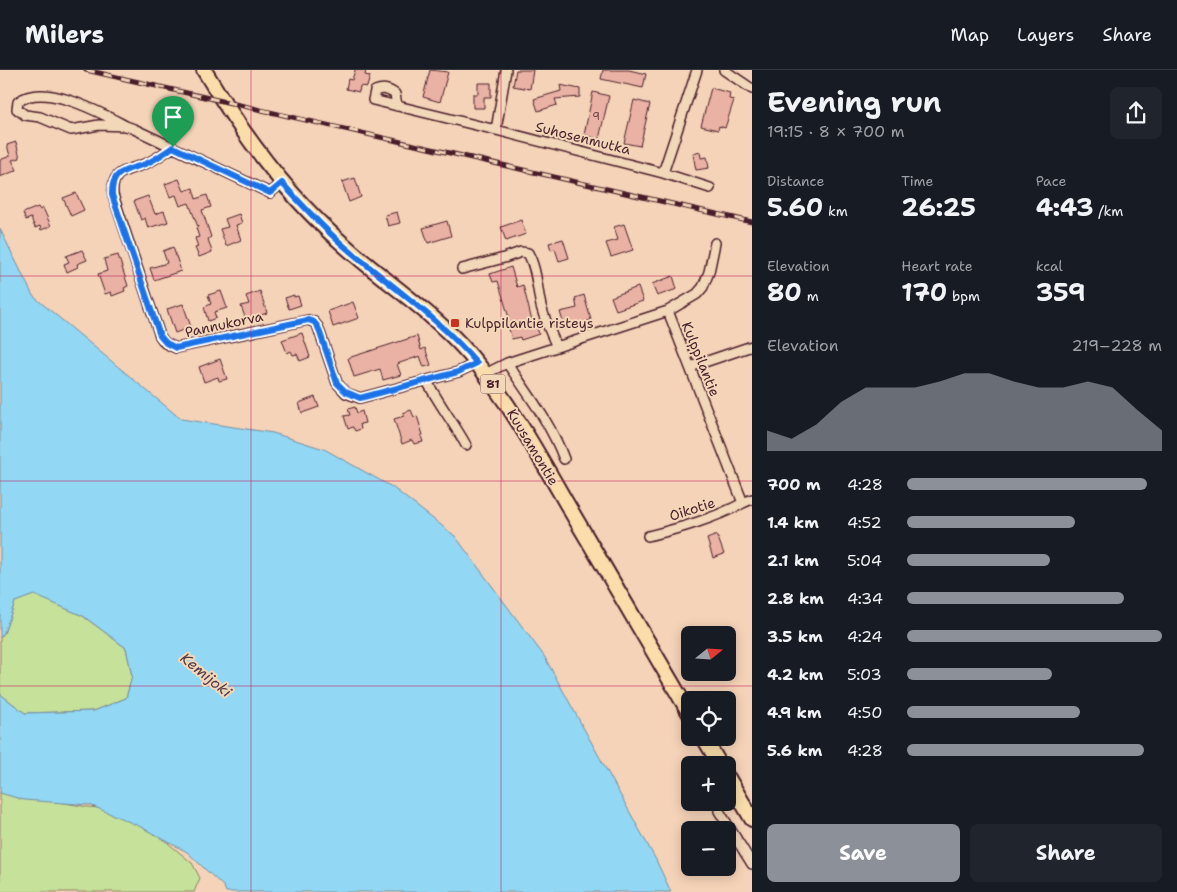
<!DOCTYPE html>
<meta charset="utf-8">
<style>
:root{--surface:#171b24;--page:#20242c;--text:#f1f3f6;--muted:#9ea1a6;--line:#363941;--accent:#8c9099}
body{margin:0;font-family:"Shantell Sans",sans-serif;background:var(--page);color:var(--text);height:100vh;display:flex;flex-direction:column;font-size:19px;white-space:nowrap}
*{box-sizing:border-box;margin:0}
p{font-size:16px;color:var(--muted)}
.icon{flex:none;width:28px;height:28px;fill:none;stroke:currentColor;stroke-width:2;stroke-linecap:round;stroke-linejoin:round}
.map{position:relative;flex:1;overflow:hidden}
.sheet{display:flex;flex-direction:column;background:var(--surface);width:425px}
.sheet>*{flex:none}
.needle{width:32px;rotate:72deg}
.tools{position:absolute;left:681px;top:556px;display:grid;gap:10px}
.tools a{display:grid;place-items:center;width:55px;height:55px;border-radius:8px;background:var(--surface);box-shadow:0 2px 12px #0003;font-size:25px}
.pin{position:absolute;display:grid;place-items:center;width:42px;height:42px;color:#fff;margin:-51px -21px;border-radius:50% 50% 50% 0;rotate:-45deg;box-shadow:0 0 5px #0007}
.pin .icon{rotate:45deg}
.round{display:grid;place-items:center;flex:none;width:52px;height:52px;border-radius:8px;background:var(--page)}
.head{display:flex;align-items:center;justify-content:space-between;height:85px;padding:0 15px}
h1{font-size:28px;font-weight:700;line-height:38px}
.figures{display:grid;grid-template-columns:repeat(3,1fr);gap:8px;height:85px;padding:5px 15px}
.figures div{display:grid;align-content:center}
.figures b{font-size:25px;font-weight:700}
.figures small{font-size:14px;font-weight:400}
.figures p{font-size:14px}
.chart{height:140px;padding:10px 15px}
.chart p{display:flex;justify-content:space-between}
.chart svg{width:100%;height:90px;margin-top:5px;fill:var(--accent);opacity:.7}
.action{display:flex;gap:10px;margin-top:auto;padding:10px 15px}
.action a{flex:1;height:58px;border-radius:8px;background:var(--accent);color:#fff;font-size:20px;font-weight:700;line-height:58px;text-align:center}
.action a+a{background:var(--page);color:var(--text)}
ul{padding:0 15px;list-style:none;font-size:16px}
li{display:grid;grid-template-columns:80px 60px 1fr;align-items:center;height:38px}
li i{height:12px;border-radius:6px;background:var(--accent)}
header{display:flex;align-items:center;gap:30px;box-sizing:border-box;height:70px;padding:0 25px;background:var(--surface);border-bottom:1px solid var(--line)}
header strong{font-size:24px}
nav{display:flex;gap:28px;margin-inline-start:auto;font-size:18px}
main{display:flex;flex:1;min-height:0}
.map>svg:first-child{display:block}
.green{fill:#c6e199;stroke:#888062}
.water{fill:#92d7f3;stroke:#758da3}
.building{fill:#eab2a4;stroke:#4a1f2b}
.lines{fill:none;stroke-linecap:round;stroke-linejoin:round}
.minor-casing{stroke:#4a1f2b;stroke-width:12}
.primary-casing{stroke:#4a1f2b;stroke-width:18}
.minor{stroke:#f3d7b9;stroke-width:9}
.primary{stroke:#faddab;stroke-width:14}
.rail-casing{stroke:#4a1f2b;stroke-width:5}
.rail{stroke:#f3d7b9;stroke-width:3;stroke-dasharray:9;stroke-linecap:butt}
.route-casing{stroke:#fff;stroke-width:10}
.route{stroke:#1a73e8;stroke-width:6}
.grid{fill:none;stroke:#c2185b;stroke-width:1;stroke-opacity:0.55}
.poi-dot{fill:#c8321e;stroke:#f3d7b9;stroke-width:2}
.labels{text-anchor:middle;dominant-baseline:central;stroke-width:4;stroke-linejoin:round;paint-order:stroke}
.number-label{font-size:11px;fill:#724449}
.shield{fill:#f3d7b9;stroke:#7d5656;stroke-width:1}
.shield-label{font-size:12px;font-weight:bold;fill:#4a1f2b}
.street-label{font-size:14px;fill:#4a1f2b;stroke:#f3d7b9}
.poi-label{font-size:14px;fill:#4a1f2b;stroke:#f3d7b9;text-anchor:start}
.water-label{font-size:15px;font-style:italic;fill:#553b49;stroke:#f3d7b9}
</style>
<header>
<strong>Milers</strong>
<nav><a>Map</a><a>Layers</a><a>Share</a></nav>
</header>
<main>
<div class="map">
<svg width="752" height="822" viewBox="0 0 752 822">
<rect width="100%" height="100%" fill="#f5d3b8"/>
<filter id="ink" filterUnits="userSpaceOnUse"><feTurbulence type="fractalNoise" baseFrequency=".02" numOctaves="2"/><feDisplacementMap in="SourceGraphic" scale="10" xChannelSelector="R" yChannelSelector="G"/><feConvolveMatrix kernelMatrix="1 2 1 2 8 2 1 2 1" color-interpolation-filters="sRGB"/></filter>
<g filter="url(#ink)">
<path class="green" d="M34,524L83,546L126,578L132,606L126,628L94,641L25,643L0,624V568L4,563L15,532Z
M0,722L88,737L121,740L139,749L192,793L200,808L194,822H0Z"/>
<path class="water" d="M0,159L33,226L181,349L273,363L324,379L392,417L455,466L544,586L656,790L671,822H226L224,817L187,782L139,756L90,735L24,730L0,723V624L25,643L94,641L126,628L132,606L126,578L83,546L34,525L15,532L4,563L0,568Z"/>
<path class="building" d="M355,0H366L365,5L370,6L367,17L360,16L359,22L346,19L348,9L352,10Z
M430,0L448,2L440,32L423,27Z
M516,0H533L530,19L513,16Z
M603,0H629L646,4L643,18L601,9Z
M478,13H491V27H484V38H473V24H478Z
M560,15L580,19V27L555,29L557,35L538,41L534,29L561,21Z
M711,18L730,23L729,29L734,30L725,58L719,56L718,60L701,56Z
M593,22L609,26L599,69L584,65Z
M634,30L650,34L640,76L624,73Z
M16,72L20,88L12,90L17,100L0,107V90L10,86L7,75Z
M700,82L701,88L707,87L709,98L696,100L693,84Z
M355,108L361,127L349,132L342,112Z
M179,109L184,121L193,118L196,129L207,125L211,137L202,140L211,167L208,169L212,182L199,187L195,178L198,177L195,168L199,167L196,158L198,157L189,133L180,136L176,125L170,127L165,114Z
M76,123L84,140L71,146L63,128Z
M148,126L155,144L164,141L168,152L148,158L145,148L141,150L134,131Z
M38,137L40,140L43,138L51,156L41,160L40,156L35,158L31,148L26,150L23,143Z
M397,142L400,153L388,156L385,145Z
M239,144L242,153L236,155L241,170L226,176L220,159L228,157L225,149Z
M521,150L526,164L506,171L501,157Z
M447,151L451,166L428,173L423,158Z
M624,154L633,180L611,187L606,173L618,170L614,157Z
M563,169L569,188L559,191L555,179L551,180L549,173Z
M173,177L181,201L154,210L150,198L167,193L163,181Z
M82,180L87,190L77,194L78,197L67,202L64,194L69,192L66,186Z
M118,185L128,216L124,218L125,221L112,226L111,222L105,224L98,204L107,201L104,189Z
M511,197L517,217L523,215L533,255H536L539,264L521,270L520,267L512,269L506,249L509,248L498,211L493,212L490,204Z
M673,206L677,219L657,226L652,214Z
M638,217L643,231L616,240L611,227Z
M221,221L227,238L214,242L216,248L208,251L204,237L211,234L208,225Z
M260,221L267,243L246,250L241,236L249,234L246,226Z
M294,225V227L298,226L301,235L289,239L285,228Z
M584,225L591,250L565,258L560,242L577,238L575,228Z
M353,232L359,248L333,257L328,241Z
M183,234L191,257L175,263L167,239Z
M302,263L310,287L300,291L297,284L293,285L291,281L287,283L282,270Z
M417,266L421,280L425,278L431,295L424,297L420,286L397,294L401,305L383,310L380,299L354,307L348,288Z
M220,289L227,309L219,311L218,307L204,312L199,297Z
M315,327L319,337L302,343L299,333Z
M355,337L357,343L362,341L365,353L360,354L361,359L355,361L353,357L348,359L344,346L350,345L348,339Z
M411,340L414,347L417,346L423,365L421,366L423,372L414,374L412,370L402,374L394,349L404,346L403,343Z
M717,465L724,484L713,488L707,469Z"/>
<g class="lines">
<g class="minor-casing">
<path id="minor" d="M506,0L496,60L663,103
M697,0L663,103L710,118
M724,0L752,19
M397,36L395,24C388,19 383,18 375,21L373,30L496,60
M126,56C101,43 44,11 18,32L17,39L25,45L40,47L71,60L99,55L126,56L134,59L270,123L282,113
M173,77C164,83 155,90 145,94C126,101 111,100 113,125L160,266L165,273L176,278L308,250L314,252L318,257L337,313L346,323L360,328L458,302L477,293
M462,199L504,188L521,182L528,183C537,199 537,219 541,236C545,251 551,264 557,277
M668,241L743,433L752,429
M507,293C528,324 551,354 564,389
M690,297L752,276
M485,304L507,293L668,241L697,224L703,217L709,202L715,173
M427,311C438,333 454,353 466,375
M648,466C681,458 713,449 743,433
M718,732L719,741L752,794"/>
</g>
<g class="primary-casing">
<path id="primary" d="M204,0C242,64 287,126 344,175C385,212 433,242 470,285C509,331 538,384 568,436C609,505 649,574 690,644
M704,668L720,695
M728,708L752,749"/>
</g>
<use href="#minor" class="minor"/>
<use href="#primary" class="primary"/>
<g class="rail-casing">
<path id="rail" d="M86,0L752,152"/>
</g>
<use href="#rail" class="rail"/>
</g>
</g>
<g class="lines" filter="url(#ink)">
<g class="route-casing">
<path id="route" d="M173,77L270,123L282,113C302,135 322,157 344,176C389,215 438,247 477,293L458,302L360,328L346,322L337,313L318,257L314,252L308,250L176,278L166,273L160,266L112,125C111,100 126,101 145,94C155,90 164,83 173,77Z"/>
</g>
<use href="#route" class="route"/>
</g>
<path class="grid" d="M251,0V822M501,0V822M0,206H752M0,411H752M0,616H752"/>
<rect class="poi-dot" x="450" y="248" width="10" height="10" rx="2.5"/>
<g class="labels">
<g class="number-label">
<text x="596" y="46">9</text>
</g>
<rect class="shield" x="480.5" y="304.5" width="25" height="19" rx="4"/>
<g class="shield-label">
<text x="493" y="314">81</text>
</g>
<g class="street-label">
<text transform="translate(583 68) rotate(14)">Suhosenmutka</text>
<text transform="translate(224 254) rotate(-12)">Pannukorva</text>
<text transform="translate(701 289) rotate(68)">Kulppilantie</text>
<text transform="translate(533 377) rotate(59)">Kuusamontie</text>
<text transform="translate(692 439) rotate(-18)">Oikotie</text>
</g>
<g class="poi-label">
<text x="465" y="253">Kulppilantie risteys</text>
</g>
<g class="water-label">
<text transform="translate(206 605) rotate(39)">Kemijoki</text>
</g>
</g>
</svg>
<div class="tools">
<a><svg class="needle" viewBox="-14 -14 28 28"><path d="M0-13l5 13h-10z" fill="#e53935"/><path d="M0 13l5-13h-10z" fill="#9ea1a6"/></svg></a>
<a><svg class="icon" aria-label="locate" viewBox="0 0 24 24"><circle cx="12" cy="12" r="6"/><path d="M12 2v4M12 18v4M2 12h4M18 12h4"/></svg></a>
<a>+</a>
<a>−</a>
</div>
<div class="pin" style="left:173px;top:77px;background:#1e9e55"><svg class="icon" aria-label="arrive" viewBox="0 0 24 24"><path d="M6 21V4h12l-3 4 3 4H6"/></svg></div>
</div>
<section class="sheet">
<div class="head"><div><h1>Evening run</h1><p>19:15 · 8 × 700 m</p></div><a class="round"><svg class="icon" aria-label="share" viewBox="0 0 24 24"><path d="M12 15V3M7 8l5-5 5 5M5 13v7h14v-7"/></svg></a></div>
<div class="figures">
<div><p>Distance</p><b>5.60<small> km</small></b></div>
<div><p>Time</p><b>26:25</b></div>
<div><p>Pace</p><b>4:43<small> /km</small></b></div>
</div>
<div class="figures">
<div><p>Elevation</p><b>80<small> m</small></b></div>
<div><p>Heart rate</p><b>170<small> bpm</small></b></div>
<div><p>kcal</p><b>359</b></div>
</div>
<div class="chart"><p><span>Elevation</span>219–228 m</p>
<svg viewBox="0 0 160 44" preserveAspectRatio="none"><path d="M0 44V34L10 38L20 31L30 20L40 13L50 13L60 13L70 10L80 6L90 6L100 10L110 13L120 13L130 10L140 13L150 24L160 34V44z"/></svg>
</div>
<ul>
<li><b>700 m</b>4:28<i style="width:94%"></i></li>
<li><b>1.4 km</b>4:52<i style="width:66%"></i></li>
<li><b>2.1 km</b>5:04<i style="width:56%"></i></li>
<li><b>2.8 km</b>4:34<i style="width:85%"></i></li>
<li><b>3.5 km</b>4:24<i style="width:100%"></i></li>
<li><b>4.2 km</b>5:03<i style="width:57%"></i></li>
<li><b>4.9 km</b>4:50<i style="width:68%"></i></li>
<li><b>5.6 km</b>4:28<i style="width:93%"></i></li>
</ul>
<div class="action"><a>Save</a><a>Share</a></div>
</section>
</main>
